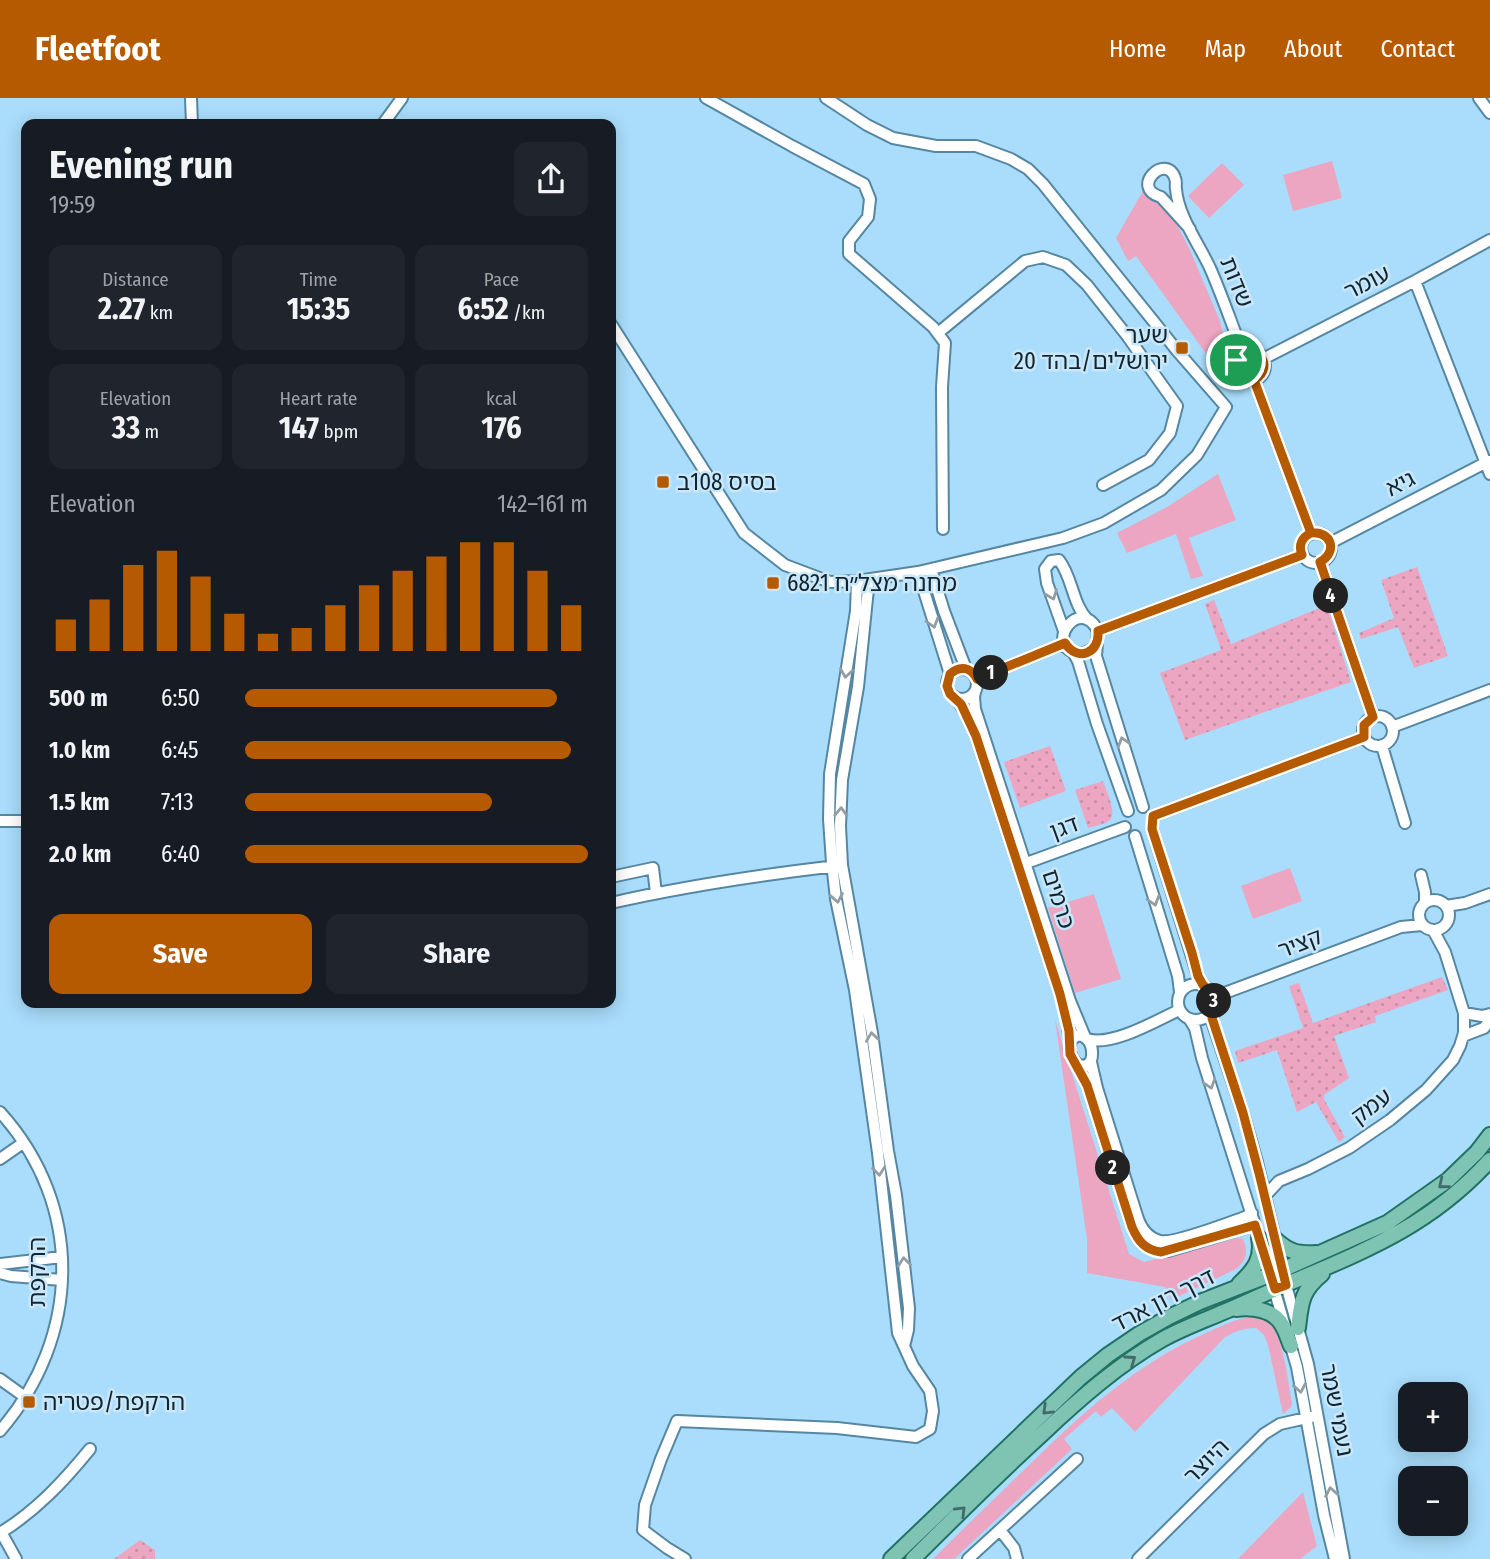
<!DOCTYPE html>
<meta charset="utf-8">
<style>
:root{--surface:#171b24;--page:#20242c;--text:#f1f3f6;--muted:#9ea1a6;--accent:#b65a00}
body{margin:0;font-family:"Fira Sans Condensed","Noto Sans Hebrew",sans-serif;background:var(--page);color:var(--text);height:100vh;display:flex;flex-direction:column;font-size:26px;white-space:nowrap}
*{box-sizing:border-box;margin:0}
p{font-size:23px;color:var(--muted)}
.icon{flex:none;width:38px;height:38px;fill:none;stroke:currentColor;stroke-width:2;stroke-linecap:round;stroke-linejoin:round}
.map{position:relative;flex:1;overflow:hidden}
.drawer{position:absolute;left:21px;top:21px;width:595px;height:889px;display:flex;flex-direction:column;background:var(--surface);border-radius:14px;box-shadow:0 4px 18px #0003}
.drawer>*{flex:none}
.tools{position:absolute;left:1398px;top:1284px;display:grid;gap:14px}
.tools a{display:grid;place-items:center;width:70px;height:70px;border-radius:14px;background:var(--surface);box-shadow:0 4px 18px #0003;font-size:35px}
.pin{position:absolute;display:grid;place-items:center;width:60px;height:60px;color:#fff;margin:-30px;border:4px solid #fff;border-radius:50%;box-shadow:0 2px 7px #0007}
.km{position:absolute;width:35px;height:35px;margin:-18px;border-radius:50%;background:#222;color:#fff;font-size:19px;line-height:35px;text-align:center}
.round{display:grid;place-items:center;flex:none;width:74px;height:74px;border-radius:14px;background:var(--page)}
.headline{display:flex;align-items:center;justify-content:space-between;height:119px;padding:0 28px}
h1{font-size:38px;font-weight:700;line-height:52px}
.figures{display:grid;grid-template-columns:repeat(3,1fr);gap:10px;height:119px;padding:7px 28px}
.figures div{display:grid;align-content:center;border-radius:14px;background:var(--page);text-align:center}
.figures b{font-size:30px;font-weight:700}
.figures small{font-size:19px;font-weight:400}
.figures p{font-size:19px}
.chart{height:196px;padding:14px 28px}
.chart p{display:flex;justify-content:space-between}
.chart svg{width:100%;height:126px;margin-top:7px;stroke:var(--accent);stroke-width:6}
.action{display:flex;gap:14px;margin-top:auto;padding:14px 28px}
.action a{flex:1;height:80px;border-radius:14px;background:var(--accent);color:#fff;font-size:28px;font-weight:700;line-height:80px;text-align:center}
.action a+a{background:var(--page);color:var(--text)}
ul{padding:0 28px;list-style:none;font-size:23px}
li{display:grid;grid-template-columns:112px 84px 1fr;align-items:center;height:52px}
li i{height:18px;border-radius:9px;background:var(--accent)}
header{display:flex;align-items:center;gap:42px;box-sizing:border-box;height:98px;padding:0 35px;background:var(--accent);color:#fff}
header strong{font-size:33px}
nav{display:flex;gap:38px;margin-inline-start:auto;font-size:24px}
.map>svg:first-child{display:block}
.grass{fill:#eca6c2}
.park{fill:url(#park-dots)}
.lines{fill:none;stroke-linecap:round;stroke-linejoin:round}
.minor-casing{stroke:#5687a2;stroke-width:14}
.major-casing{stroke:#217265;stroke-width:18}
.minor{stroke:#fff;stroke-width:10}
.major{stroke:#7fc3b3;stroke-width:14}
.oneway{stroke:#939da2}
.oneway2{stroke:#426c6b}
.route-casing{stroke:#fff;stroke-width:14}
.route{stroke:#b65a00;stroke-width:9}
.poi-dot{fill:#b65a00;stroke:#c9e7f9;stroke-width:2.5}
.labels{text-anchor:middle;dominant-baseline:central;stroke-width:5;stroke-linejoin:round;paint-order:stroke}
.street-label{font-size:23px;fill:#102530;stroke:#c9e7f9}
.poi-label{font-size:23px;fill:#102530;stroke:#c9e7f9;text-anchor:start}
</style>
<header>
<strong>Fleetfoot</strong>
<nav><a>Home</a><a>Map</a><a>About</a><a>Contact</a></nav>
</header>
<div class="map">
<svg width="1490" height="1461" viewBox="0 0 1490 1461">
<defs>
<pattern id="park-dots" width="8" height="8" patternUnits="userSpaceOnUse" patternTransform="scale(1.75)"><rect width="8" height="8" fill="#eca6c2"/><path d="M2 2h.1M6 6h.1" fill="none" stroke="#c98fa7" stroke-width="1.8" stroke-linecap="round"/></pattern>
</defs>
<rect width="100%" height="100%" fill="#a9ddfb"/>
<path class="grass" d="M1332,63L1342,100L1293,113L1283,77Z
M1222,65L1244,87L1209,120L1188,98Z
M1144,91L1152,103L1166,110L1172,117L1189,150L1220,223L1227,254L1212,264L1136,158L1128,163L1116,140Z
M1218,376L1236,422L1189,440L1203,478L1191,481L1176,436L1127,455L1117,435L1167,409Z
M1290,770L1302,803L1253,821L1241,788Z
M1094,796L1121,881L1075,895L1048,810Z
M1055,922L1129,1156L1144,1164L1238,1140L1243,1141C1249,1154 1246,1163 1236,1171L1171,1202L1165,1189L1087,1175V1141Z
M1251,1219C1252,1219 1262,1220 1263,1220C1283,1228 1288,1285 1292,1305L1291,1309L1283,1316L1268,1247L1264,1237L1256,1230C1244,1230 1236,1233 1225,1239L1135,1334L1112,1310L1101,1319L1096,1313L1064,1341L1072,1351L954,1461H933C963,1431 994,1401 1024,1372C1079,1318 1135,1266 1206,1235C1221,1228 1235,1221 1251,1219Z
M1303,1394L1317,1448L1300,1461H1238Z"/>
<path class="park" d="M1417,469L1448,558L1414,570L1398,529L1361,541L1359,535L1394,520L1381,482Z
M1214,502L1231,546L1327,507L1351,584L1185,642L1160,575L1221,552L1205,506Z
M1050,648L1066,693L1020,710L1004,664Z
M1103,683C1106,692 1117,714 1110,722C1106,726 1094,728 1088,730L1075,692Z
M1442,879L1448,892L1375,918L1376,924L1334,938L1349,980L1324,997V1001L1345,1039L1339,1044L1316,1004L1297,1014L1277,952L1238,965L1235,953L1303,930L1289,888L1299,885L1313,925Z
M140,1442L155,1452V1461H114Z"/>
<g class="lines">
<g class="minor-casing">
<path id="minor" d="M191,0L192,26
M706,0L792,48L864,86L870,101L868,119L849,143V156L933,229L945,245L942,289L943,431
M1479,0L1490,15
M383,26L402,0
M1190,131L1161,99C1129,90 1166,54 1175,80C1177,85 1175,87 1176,91C1178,118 1199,146 1210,170C1222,197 1232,227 1243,255
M1415,183L1490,376
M611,226L744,435L785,467L830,484L857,483L918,474L1063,440L1104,425L1161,392L1197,357L1226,309L1179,255L1043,86L1028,71L1011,61L976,48H936L893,40L867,27L826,0
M938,235L1025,163L1043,159L1066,167L1087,187L1128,239L1177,308L1170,335L1149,362L1103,387
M1235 268a15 15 0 1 1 30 0a15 15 0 1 1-30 0Z
M1263,261L1415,183L1490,142
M1254,282L1311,435
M1301 450a15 15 0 1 1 30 0a15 15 0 1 1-30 0Z
M1330,445L1489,363
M1320,464L1373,619
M931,471L944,513L966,571
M918,474L950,576
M869,481L858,589L842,682L840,728L842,767L872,935L888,1053L896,1097L909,1210L908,1232L904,1248
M1064,533L1047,485L1045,471L1051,463L1059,462C1073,480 1072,506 1088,522
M1098,533L1302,457
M1096,547C1091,553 1085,557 1076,555C1044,546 1080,497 1098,533L1096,558L1143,709
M1073,554L1078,563L1097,626L1128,713
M947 586a15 15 0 1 1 30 0a15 15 0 1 1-30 0Z
M977,581L1065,545
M975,594L974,599L975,611L1070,903L1085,939
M956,600L965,614L976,638L1060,896L1067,921L1070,944
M1363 633a15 15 0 1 1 30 0a15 15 0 1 1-30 0Z
M1392,629L1490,592
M1382,648L1405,725
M1153,718L1364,639
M0,723H26
M1152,731L1198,878L1203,887
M1135,738L1178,878L1180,894
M1021,767L1125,729
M1421,777L1425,794V805
M611,779L653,770L656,795
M1419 817a15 15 0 1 1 30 0a15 15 0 1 1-30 0Z
M611,805C685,788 760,777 836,768
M1446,808L1465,805L1490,796
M1178 904a18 18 0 1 1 36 0a18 18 0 1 1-36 0Z
M1214,899L1401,829L1422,827
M1212,913L1213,926L1243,1015L1257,1064L1286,1187L1308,1266L1344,1461
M1464,915L1482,918L1490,916
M1190,922L1195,930L1202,960L1259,1140L1297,1269L1324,1417L1335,1461
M1079,937C1091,940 1094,952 1091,963L1086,968L1078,967C1069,958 1064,942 1079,937Z
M1463,938L1484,930L1490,922
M1087,941C1111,949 1156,923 1179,912
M1091,964L1097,990L1138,1121C1142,1132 1148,1140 1160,1143C1174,1146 1228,1125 1245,1119L1252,1115
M1076,966L1087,987L1132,1129C1139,1146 1149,1155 1168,1153L1255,1127
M0,1014C85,1108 81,1239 0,1333
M0,1061L23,1045
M1265,1098L1279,1083L1308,1071L1349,1050L1390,1022L1426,992L1453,962L1460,948L1464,935V915L1445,854L1433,832
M0,1166L62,1159
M0,1175L11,1178L62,1182
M0,1281L25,1299
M1000,1432L1014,1450L1017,1461
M1,1434L16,1461
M0,1435C36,1413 64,1383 90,1351
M685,1461L667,1450L643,1432L645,1407L661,1361L677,1323L837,1330L916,1339L930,1331L933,1313L930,1293L913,1268L898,1235L878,1055L855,892L836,801L832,765L829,721L830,676L856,513L857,483
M968,1461L1077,1361
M1138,1461L1264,1336L1280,1326L1311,1319"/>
</g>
<g class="major-casing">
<path id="major" d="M1275,1141C1289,1154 1297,1156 1316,1155
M1239,1186C1254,1172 1263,1161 1259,1140
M1236,1211C1252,1209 1273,1211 1282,1227C1286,1233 1288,1241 1291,1248
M1298,1230C1301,1205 1301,1193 1322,1176
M891,1461L1081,1279L1108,1257L1139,1236L1169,1219L1200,1204L1282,1172L1387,1125L1448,1082L1477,1054L1490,1037
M913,1461C955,1419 998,1376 1042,1336C1079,1301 1119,1266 1163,1241C1183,1230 1205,1222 1226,1213C1250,1203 1274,1191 1299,1181C1374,1149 1434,1124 1490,1062"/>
</g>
<use href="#minor" class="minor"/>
<use href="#major" class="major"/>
</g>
<defs><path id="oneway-chevron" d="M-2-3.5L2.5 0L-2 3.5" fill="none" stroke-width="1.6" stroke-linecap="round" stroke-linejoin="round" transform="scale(1.75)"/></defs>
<g class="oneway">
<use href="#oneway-chevron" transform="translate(1052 497) rotate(69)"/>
<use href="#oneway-chevron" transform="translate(933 525) rotate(73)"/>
<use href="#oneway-chevron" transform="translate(846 575) rotate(99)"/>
<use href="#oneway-chevron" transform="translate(1123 644) rotate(-107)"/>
<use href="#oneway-chevron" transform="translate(841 714) rotate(-88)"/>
<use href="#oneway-chevron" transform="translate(837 800) rotate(80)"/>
<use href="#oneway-chevron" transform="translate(1154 803) rotate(73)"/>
<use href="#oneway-chevron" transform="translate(872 939) rotate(-98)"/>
<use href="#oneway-chevron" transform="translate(1210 986) rotate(72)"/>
<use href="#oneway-chevron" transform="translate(879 1073) rotate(84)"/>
<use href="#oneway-chevron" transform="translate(904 1164) rotate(-96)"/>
<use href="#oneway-chevron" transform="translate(1300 1290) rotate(80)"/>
<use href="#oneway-chevron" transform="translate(1331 1394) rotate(-100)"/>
</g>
<g class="oneway2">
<use href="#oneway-chevron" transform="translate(1443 1086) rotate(141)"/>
<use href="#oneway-chevron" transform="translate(1131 1262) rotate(-35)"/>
<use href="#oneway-chevron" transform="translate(1047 1312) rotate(136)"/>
<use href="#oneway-chevron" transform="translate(961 1413) rotate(-45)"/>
</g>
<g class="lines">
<g class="route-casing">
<path id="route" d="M1236,262C1233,275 1241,284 1254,282L1311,435C1302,439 1298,447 1302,457L1098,533C1100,556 1077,564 1065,545L977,581C971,569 960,567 950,576L947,588L950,596L961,606L976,638L1060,896L1069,933L1070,956L1087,987L1132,1129C1138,1143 1145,1152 1161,1154L1255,1127L1275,1191L1286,1187L1259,1075L1243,1015L1212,920L1214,899L1211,894L1203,887L1198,878L1192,855L1152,731L1153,718L1364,639V627L1373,619L1320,464C1338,454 1332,433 1311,435L1254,282C1278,268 1253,240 1236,262"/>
</g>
<use href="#route" class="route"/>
</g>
<g class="poi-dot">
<rect x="1175" y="243" width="14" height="14" rx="3.5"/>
<rect x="656" y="377" width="14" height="14" rx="3.5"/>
<rect x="766" y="478" width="14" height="14" rx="3.5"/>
<rect x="22" y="1297" width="14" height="14" rx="3.5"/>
</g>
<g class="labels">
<g class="street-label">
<text transform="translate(1237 184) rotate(68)">שדות</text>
<text transform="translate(1367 184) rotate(-27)">עומר</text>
<text transform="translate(1400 385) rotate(-27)">גיא</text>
<text transform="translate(1064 729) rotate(-20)">דגן</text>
<text transform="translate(1059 801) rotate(72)">כרמים</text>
<text transform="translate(1300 845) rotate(-21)">קציר</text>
<text transform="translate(1371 1008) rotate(-36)">עמק</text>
<text transform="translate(37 1174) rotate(-90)">הרקפת</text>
<text transform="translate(1163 1202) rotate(-27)">דרך רון ארד</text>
<text transform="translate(1337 1312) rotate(79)">נעמי שמר</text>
<text transform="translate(1206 1363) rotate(-45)">היוצר</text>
</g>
<g class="poi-label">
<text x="1168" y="237" text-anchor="end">שער<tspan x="1168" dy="26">ירושלים/בהד 20</tspan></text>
<text x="677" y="384">בסיס 108ב</text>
<text x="787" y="485">מחנה מצל״ח 6821</text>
<text x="43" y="1304">הרקפת/פטריה</text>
</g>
</g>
</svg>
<div class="tools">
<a>+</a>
<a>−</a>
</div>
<div class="pin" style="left:1236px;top:262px;background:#1e9e55"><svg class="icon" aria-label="arrive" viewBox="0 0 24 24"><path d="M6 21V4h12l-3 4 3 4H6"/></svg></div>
<b class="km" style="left:991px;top:575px">1</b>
<b class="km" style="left:1113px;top:1070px">2</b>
<b class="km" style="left:1214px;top:903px">3</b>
<b class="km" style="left:1331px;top:498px">4</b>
<section class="drawer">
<div class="headline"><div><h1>Evening run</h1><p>19:59</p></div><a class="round"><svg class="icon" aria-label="share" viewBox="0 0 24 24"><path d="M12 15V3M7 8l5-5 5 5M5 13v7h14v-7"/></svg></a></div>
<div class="figures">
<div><p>Distance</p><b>2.27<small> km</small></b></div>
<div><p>Time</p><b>15:35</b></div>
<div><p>Pace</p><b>6:52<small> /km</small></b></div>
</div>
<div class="figures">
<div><p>Elevation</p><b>33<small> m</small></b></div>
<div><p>Heart rate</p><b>147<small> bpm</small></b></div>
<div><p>kcal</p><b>176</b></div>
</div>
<div class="chart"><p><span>Elevation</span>142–161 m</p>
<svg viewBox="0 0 160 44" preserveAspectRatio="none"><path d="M5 44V33M15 44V26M25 44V14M35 44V9M45 44V18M55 44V31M65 44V38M75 44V36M85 44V28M95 44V21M105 44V16M115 44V11M125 44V6M135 44V6M145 44V16M155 44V28"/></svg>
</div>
<ul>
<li><b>500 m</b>6:50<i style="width:91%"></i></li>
<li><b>1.0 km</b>6:45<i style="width:95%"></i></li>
<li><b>1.5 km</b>7:13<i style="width:72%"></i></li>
<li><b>2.0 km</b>6:40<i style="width:100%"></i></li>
</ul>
<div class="action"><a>Save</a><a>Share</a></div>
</section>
</div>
